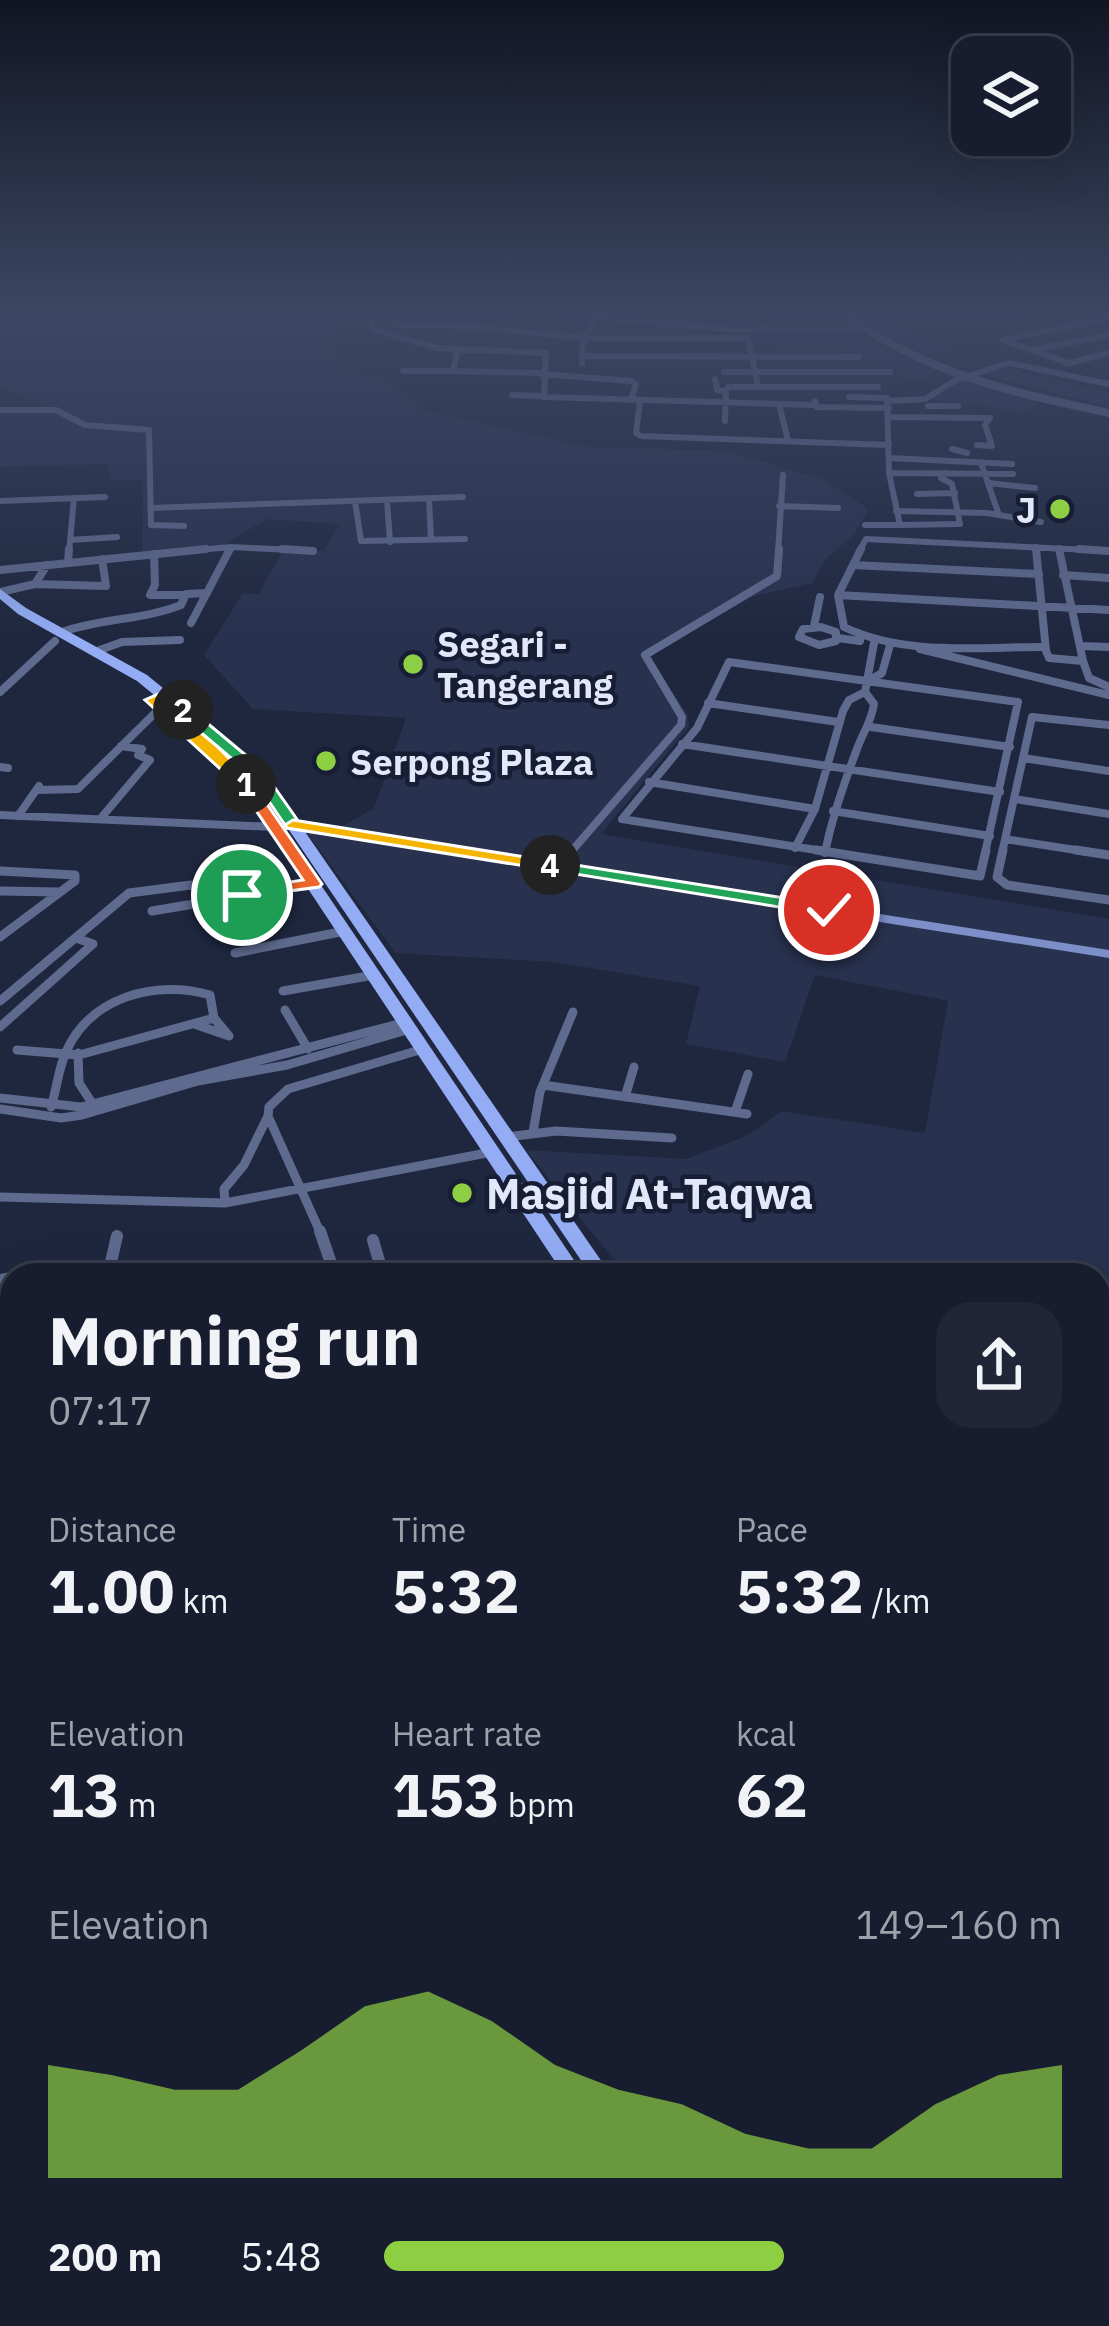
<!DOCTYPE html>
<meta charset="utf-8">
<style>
:root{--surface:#171d2f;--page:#202637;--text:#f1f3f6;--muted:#9ea2aa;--line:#363b4b;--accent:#8ece43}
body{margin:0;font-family:"IBM Plex Sans",sans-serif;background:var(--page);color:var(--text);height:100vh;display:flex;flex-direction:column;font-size:45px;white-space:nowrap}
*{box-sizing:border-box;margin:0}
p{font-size:39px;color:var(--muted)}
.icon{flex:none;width:66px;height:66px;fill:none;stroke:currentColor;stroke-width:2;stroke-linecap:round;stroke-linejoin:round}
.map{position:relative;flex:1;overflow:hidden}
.details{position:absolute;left:0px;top:1263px;width:1110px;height:1065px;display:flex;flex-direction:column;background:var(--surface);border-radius:36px 36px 0 0;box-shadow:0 12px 48px #0002,0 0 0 3px var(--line)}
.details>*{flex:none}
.buttons{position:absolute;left:951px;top:36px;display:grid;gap:24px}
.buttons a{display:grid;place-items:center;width:120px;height:120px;border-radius:24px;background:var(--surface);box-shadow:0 12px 48px #0002,0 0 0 3px var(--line);font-size:60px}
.pin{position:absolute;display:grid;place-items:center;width:102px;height:102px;color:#fff;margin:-51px;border:6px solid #fff;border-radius:50%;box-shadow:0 3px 12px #0007}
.km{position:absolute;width:60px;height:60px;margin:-30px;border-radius:50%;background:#222;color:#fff;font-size:33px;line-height:60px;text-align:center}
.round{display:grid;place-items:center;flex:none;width:126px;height:126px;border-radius:36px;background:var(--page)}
.head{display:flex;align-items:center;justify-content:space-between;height:204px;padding:0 48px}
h1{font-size:66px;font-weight:800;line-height:90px}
.metrics{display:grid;grid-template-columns:repeat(3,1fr);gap:18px;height:204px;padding:12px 48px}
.metrics div{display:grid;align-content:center}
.metrics b{font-size:60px;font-weight:800}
.metrics small{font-size:33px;font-weight:400}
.metrics p{font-size:33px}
.chart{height:336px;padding:24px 48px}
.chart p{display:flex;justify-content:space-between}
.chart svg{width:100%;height:216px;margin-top:12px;fill:var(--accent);opacity:.7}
ul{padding:0 48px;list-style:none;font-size:39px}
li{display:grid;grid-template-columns:192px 144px 1fr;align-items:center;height:90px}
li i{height:30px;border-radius:15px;background:var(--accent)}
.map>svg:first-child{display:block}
.built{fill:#28314e}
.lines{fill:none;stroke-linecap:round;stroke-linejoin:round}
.minor-far3{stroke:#5e6a8e;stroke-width:6}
.minor-far2{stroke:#5e6a8e;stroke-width:8}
.minor-far1{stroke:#5e6a8e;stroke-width:9}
.minor{stroke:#5e6a8e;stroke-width:12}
.tertiary{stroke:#5e6a8e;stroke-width:8}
.secondary{fill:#7c8fc8;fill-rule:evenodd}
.primary{fill:#93acf4;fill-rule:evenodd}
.split-1{fill:#f0652b;stroke:#fff;stroke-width:3}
.split-2{fill:#f5b400;stroke:#fff;stroke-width:3}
.split-3{fill:#22a559;stroke:#fff;stroke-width:3}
.split-4{fill:#f5b400;stroke:#fff;stroke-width:3}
.split-5{fill:#22a559;stroke:#fff;stroke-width:3}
.poi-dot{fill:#8ece43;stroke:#161d35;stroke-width:4.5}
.labels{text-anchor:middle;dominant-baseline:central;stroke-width:9;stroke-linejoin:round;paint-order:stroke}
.far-poi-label{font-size:36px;font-weight:bold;fill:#e2e8f9;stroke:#161d35;text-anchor:start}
.poi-label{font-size:42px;font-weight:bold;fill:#e2e8f9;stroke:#161d35;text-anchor:start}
</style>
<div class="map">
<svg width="1109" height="2326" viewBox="0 0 1109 2326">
<rect width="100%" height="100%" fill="#1f273f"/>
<path class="built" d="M0,314H334L331,347L337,368L388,380L424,411L590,447L727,451L824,480L868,509L855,533L825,560L812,583L754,596L657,649L650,659L688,715L689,727L601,834L1109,919V1318L1098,1316V1275H692L613,1259L526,1150L686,1159L746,1136L782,1111L925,1133L948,1001L815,975L785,1062L686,1044L700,986L554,962L396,953L297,820L341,827L374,808L406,718L253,709L204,655L243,593L259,594L283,550L324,551L340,524L267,519L218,548L142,554L143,480H112L107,464L0,467V411L55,410L0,388Z
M855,314H889L906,328L948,347L936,359L880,332Z
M752,334L856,335L936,371L916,382L849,349L756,344Z
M1004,367L1109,393V407L984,375Z
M962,380L1042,402L1025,412L927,399Z
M0,1592L12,1593V2316H1098L1102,2326H0Z"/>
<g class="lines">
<path class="minor-far3" d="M371,314L373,329L437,348L546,353L544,397L816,405
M562,314L606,317H590
M395,315L396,324L402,325L469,326L583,338H748L758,386
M606,318L729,329H862
M1002,340L1109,318
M1002,340L1069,363
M458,350L453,371L541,373
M1032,350L1109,335
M583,356L859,357
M582,364L583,338L595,320
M1066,364L1109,353
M403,371H453
M724,372H890
M541,374L631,381L636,384L631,400
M715,379L717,390L726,391L725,421
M728,387H878
M512,395L540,396
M849,397L887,398
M640,400L636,433L641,436L889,445
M815,401L816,407L889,408
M888,401L925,399L956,380L1009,363L1109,384
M779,404L788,441
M928,406H958
M0,410H56L85,425L149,430L151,525L184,526
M888,417L990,418L985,425L992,446L977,445
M952,449L967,453
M889,458L1012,464
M982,466L999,515
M889,473L1013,474
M989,483L1035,488
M917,494L955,493
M429,498L431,540
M387,500L390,542
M0,501L105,497
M355,501L361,541L465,539
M779,506L838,508
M151,508L463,497
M896,511L987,513L1041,522
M865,525H900L889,473L887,398
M900,525L960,524L952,484L941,478L945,473
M70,540L117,537
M1036,547V552
M69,552L74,498
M176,552L231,547L313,551
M228,552L231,547
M778,552L783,475
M859,552L866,539L1109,551"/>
<path class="minor-far2" d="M282,549L313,551
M861,549L838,595L844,627C904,656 976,647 1041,647
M1036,549L1046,651L1049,658L1083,661L1059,549
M1079,549L1109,551
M154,554L155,585L150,595H185
M68,563L69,549
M853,565L1039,574
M0,570L206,549
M1063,575L1109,578
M35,584L106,586L102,559
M0,592L35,584L47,565
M838,595L1109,610
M191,623L230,549
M814,626L820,597
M821,627L836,632V641L819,645L799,637L803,629Z
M62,632C101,618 143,620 181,605L186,594L207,593
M838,638L860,641
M1082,646L1109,647
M920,649L1109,695
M97,651L122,642L180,640
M1083,661L1089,678L1109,687
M872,679L882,673L890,645
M0,692L55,641
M708,703L838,722
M871,727L1010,747
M682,744L1000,792
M1023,758L1109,771
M0,767L8,768
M649,782L815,809
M39,790L78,789L161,707
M1014,799L1109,814
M833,811L990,836
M0,815L275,827
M18,816L39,786
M101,818L150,760L138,755L142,749L121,746
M1005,839L1095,853
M795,848L815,809L843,711L849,700L865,692L874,643
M570,853L681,725L682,717L645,655L777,576L779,549
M825,853C832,817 844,783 857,749C863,732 871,723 874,704L865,692
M835,853L622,819L697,728L729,662L1018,702L985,853
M1002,853L1032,717L1109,725"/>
<path class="minor-far1" d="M816,850L980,876L986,850
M1003,850L997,877L1007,885L1109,900
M1076,850L1109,855
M0,871L75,875
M554,871L572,850
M0,891L59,892
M152,911L314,884
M0,937L75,881V875
M235,953L345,931
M283,991L374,975
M0,1001L129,893L191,885
M285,1010L308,1049
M197,1025L229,1036
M0,1027L93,944L76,938
M17,1050L79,1055L214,1018
M78,1053L79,1083L92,1103
M543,1085L747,1114
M625,1097L634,1067
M0,1098L81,1107L406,1022
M51,1107C57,1089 58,1069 66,1052C90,997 156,979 210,995L214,1018L229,1036
M0,1109L61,1118L82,1115L198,1081L287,1065L410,1029
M735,1112L748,1074
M533,1132L540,1092L573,1012
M507,1137L556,1131L672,1138
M0,1197L225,1203L492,1152
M225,1203L224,1189L244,1165L268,1116
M321,1234L268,1116L269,1107L288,1089L423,1049"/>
<path class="minor" d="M320,1231L335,1275
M373,1240L383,1275
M34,1275L109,1272
M108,1275L117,1236
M313,1275L333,1270
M537,1275L567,1266
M0,1280L12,1278
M0,1406L12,1405"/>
<path class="tertiary" d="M845,314C923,373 1015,393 1109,413"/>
<path class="secondary" d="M294,822L1109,950V958L289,829L287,826Z"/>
<path class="primary" d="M0,589L26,608L147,675L261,768L611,1275H591L251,774L137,681L18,614L0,599Z
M181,720L244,771L584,1275H564L234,777L176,727L174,724Z
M1098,1967L1109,1972V2002L1098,1997Z
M1109,2045V2076L1098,2081V2050Z
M1098,2202L1109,2208V2271L1098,2265Z"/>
</g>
<linearGradient id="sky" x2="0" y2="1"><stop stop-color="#111523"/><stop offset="0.49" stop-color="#3c4763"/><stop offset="1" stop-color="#3c4763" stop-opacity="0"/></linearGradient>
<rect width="1109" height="640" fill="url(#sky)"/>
<path class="split-1" d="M240,781H251L322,884L319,887L236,898V891L303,880L238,784Z"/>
<path class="split-2" d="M165,691L191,710L178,713L162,702L216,745L251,781V787H240L145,700Z"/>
<path class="split-3" d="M178,707H188L261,768L301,825L298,828H287L251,775L178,713Z"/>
<path class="split-4" d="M293,820L550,861L558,865L550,870L287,828L285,825Z"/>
<path class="split-5" d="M550,861L829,905L837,910L829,915L544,869L542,865Z"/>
<g class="poi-dot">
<circle cx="1060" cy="509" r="12"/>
<circle cx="413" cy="664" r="12"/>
<circle cx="326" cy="761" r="12"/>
<circle cx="462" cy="1193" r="12"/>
</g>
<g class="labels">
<g class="far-poi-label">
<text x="1036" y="509" text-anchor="end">J</text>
<text x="437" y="643">Segari -<tspan x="437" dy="41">Tangerang</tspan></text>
<text x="350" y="761">Serpong Plaza</text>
</g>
<g class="poi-label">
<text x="486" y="1193">Masjid At-Taqwa</text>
</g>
</g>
</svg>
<div class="buttons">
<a><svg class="icon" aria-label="layers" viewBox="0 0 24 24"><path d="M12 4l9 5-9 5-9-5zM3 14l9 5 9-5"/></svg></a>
</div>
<div class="pin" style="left:242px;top:895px;background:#1e9e55"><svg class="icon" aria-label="arrive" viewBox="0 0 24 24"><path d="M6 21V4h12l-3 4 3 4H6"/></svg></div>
<div class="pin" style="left:829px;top:910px;background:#d93025"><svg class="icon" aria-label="check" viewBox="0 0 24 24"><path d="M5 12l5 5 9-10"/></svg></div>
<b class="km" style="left:246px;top:784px">1</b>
<b class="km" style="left:183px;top:710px">2</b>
<b class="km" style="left:550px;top:865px">4</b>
<section class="details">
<div class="head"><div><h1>Morning run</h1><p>07:17</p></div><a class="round"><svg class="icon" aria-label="share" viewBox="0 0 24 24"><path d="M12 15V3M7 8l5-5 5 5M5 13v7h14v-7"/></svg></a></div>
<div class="metrics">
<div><p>Distance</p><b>1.00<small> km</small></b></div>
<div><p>Time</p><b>5:32</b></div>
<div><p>Pace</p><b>5:32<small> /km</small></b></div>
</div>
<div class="metrics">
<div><p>Elevation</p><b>13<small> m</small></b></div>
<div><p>Heart rate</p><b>153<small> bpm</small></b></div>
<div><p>kcal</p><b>62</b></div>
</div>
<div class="chart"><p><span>Elevation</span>149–160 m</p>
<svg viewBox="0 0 160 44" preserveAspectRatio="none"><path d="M0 44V21L10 23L20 26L30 26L40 18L50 9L60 6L70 12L80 21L90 26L100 29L110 35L120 38L130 38L140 29L150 23L160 21V44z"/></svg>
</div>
<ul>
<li><b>200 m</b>5:48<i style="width:59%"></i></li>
</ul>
</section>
</div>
